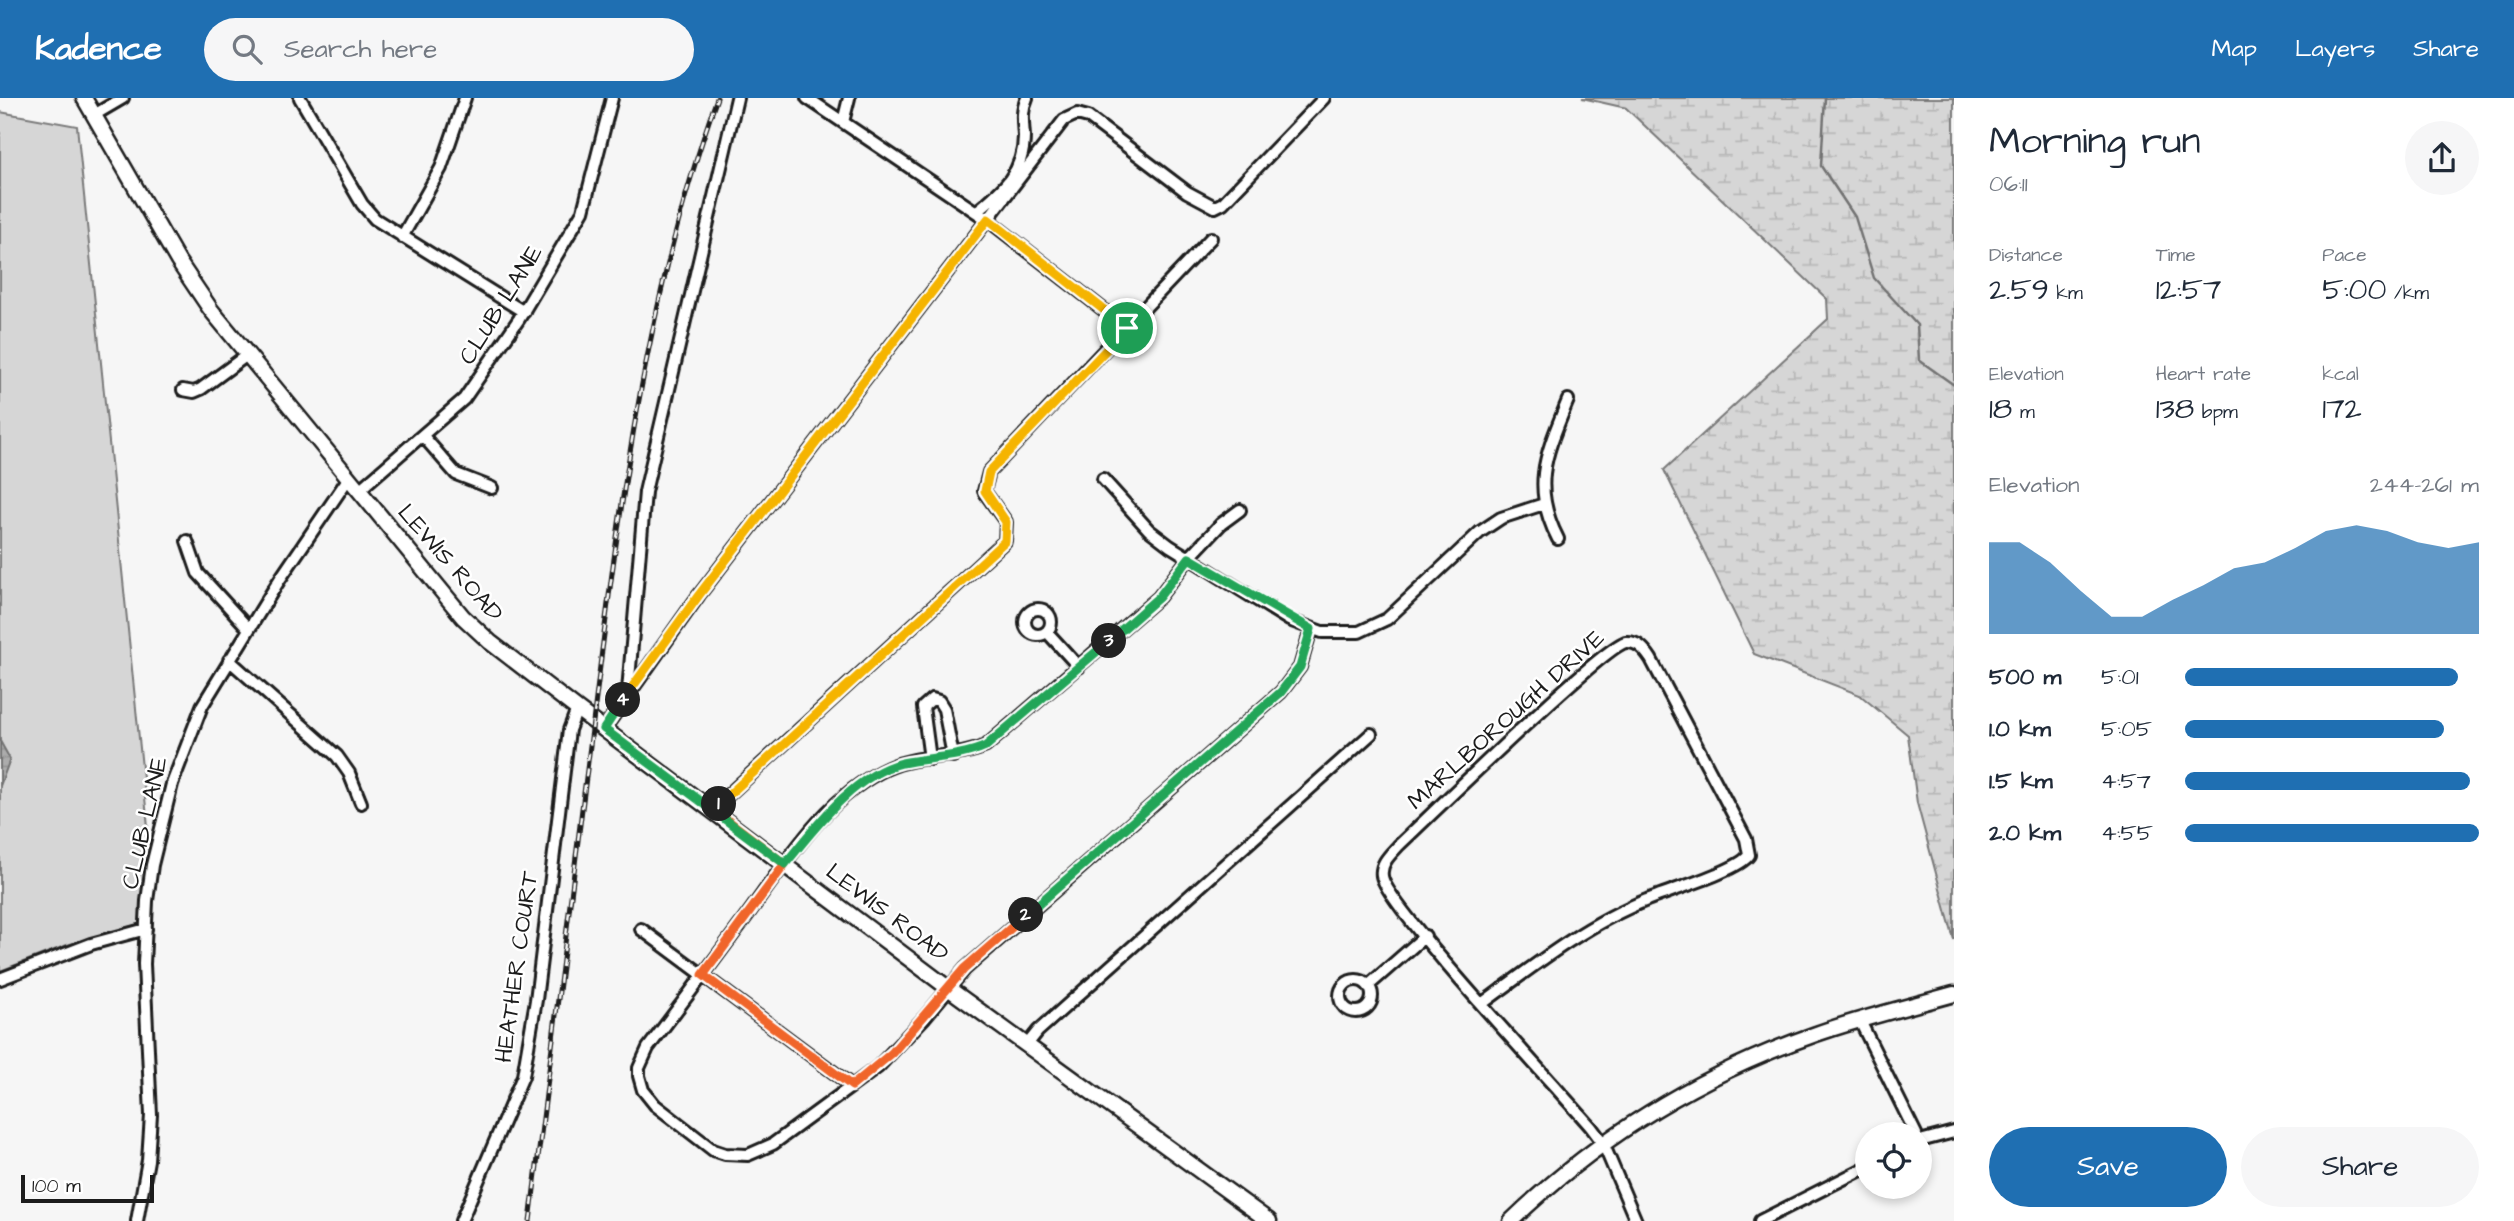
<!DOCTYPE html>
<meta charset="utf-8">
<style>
:root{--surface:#fff;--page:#f6f6f7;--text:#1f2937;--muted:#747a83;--accent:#1f6fb2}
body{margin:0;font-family:"Architects Daughter",sans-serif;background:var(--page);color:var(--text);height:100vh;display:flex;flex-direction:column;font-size:26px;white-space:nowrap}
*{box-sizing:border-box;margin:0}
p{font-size:23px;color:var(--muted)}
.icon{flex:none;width:38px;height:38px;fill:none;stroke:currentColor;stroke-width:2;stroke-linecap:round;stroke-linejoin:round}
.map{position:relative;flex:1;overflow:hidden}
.details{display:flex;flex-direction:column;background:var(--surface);width:560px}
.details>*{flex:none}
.tools{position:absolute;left:1855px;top:1024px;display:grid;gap:14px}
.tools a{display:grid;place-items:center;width:77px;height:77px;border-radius:50%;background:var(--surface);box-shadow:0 4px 10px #0003;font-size:35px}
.scale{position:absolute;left:21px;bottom:18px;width:133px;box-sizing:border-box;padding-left:7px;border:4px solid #1c1c1c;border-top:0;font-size:19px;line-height:24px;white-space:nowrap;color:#1c1c1c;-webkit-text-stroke:5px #fff;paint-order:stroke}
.pin{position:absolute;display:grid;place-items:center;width:60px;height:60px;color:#fff;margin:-30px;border:4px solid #fff;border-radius:50%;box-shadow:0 2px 7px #0007}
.km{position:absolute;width:35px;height:35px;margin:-18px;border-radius:50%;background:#222;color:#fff;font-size:19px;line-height:35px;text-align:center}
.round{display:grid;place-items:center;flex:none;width:74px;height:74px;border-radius:37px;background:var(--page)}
.head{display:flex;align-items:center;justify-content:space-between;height:119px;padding:0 35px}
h1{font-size:38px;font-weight:600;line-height:52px}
.metrics{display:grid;grid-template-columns:repeat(3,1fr);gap:10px;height:119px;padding:7px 35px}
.metrics div{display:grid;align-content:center}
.metrics b{font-size:30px;font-weight:600}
.metrics small{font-size:19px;font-weight:400}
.metrics p{font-size:19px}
.chart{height:196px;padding:14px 35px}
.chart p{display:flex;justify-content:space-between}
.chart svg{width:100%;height:126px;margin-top:7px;fill:var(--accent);opacity:.7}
.action{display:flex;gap:14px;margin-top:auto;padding:14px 35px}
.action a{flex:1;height:80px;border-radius:42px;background:var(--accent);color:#fff;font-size:28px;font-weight:600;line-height:80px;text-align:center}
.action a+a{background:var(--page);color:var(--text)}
ul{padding:0 35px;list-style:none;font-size:23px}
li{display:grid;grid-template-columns:112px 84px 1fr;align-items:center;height:52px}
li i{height:18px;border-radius:9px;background:var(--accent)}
header{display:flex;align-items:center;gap:42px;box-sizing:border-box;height:98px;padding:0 35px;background:var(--accent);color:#fff}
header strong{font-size:33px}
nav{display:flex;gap:38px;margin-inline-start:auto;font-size:24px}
.search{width:490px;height:63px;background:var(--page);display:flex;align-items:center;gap:18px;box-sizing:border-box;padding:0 24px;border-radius:38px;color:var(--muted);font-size:26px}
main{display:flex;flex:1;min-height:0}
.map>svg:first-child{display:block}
.grass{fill:#d6d6d6;stroke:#797979;stroke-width:2}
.wetland{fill:url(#wetland-marsh);stroke:#797979;stroke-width:2}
.water{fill:url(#water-rules);stroke:#727272;stroke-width:2}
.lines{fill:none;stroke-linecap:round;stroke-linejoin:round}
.stream{stroke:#727272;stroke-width:2.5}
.street-casing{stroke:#1c1c1c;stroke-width:16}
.secondary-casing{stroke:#1c1c1c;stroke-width:19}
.street{stroke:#fff;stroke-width:10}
.secondary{stroke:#fff;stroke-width:14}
.rail-casing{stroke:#1c1c1c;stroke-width:5}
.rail{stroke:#fff;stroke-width:2.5;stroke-dasharray:8;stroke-linecap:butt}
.split-1-casing{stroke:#fff;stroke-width:14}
.split-2-casing{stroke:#fff;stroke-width:14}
.split-3-casing{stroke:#fff;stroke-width:14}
.split-4-casing{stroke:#fff;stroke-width:14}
.split-5-casing{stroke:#fff;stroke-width:14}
.split-1{stroke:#f5b400;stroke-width:9}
.split-2{stroke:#f0652b;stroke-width:9}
.split-3{stroke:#22a559;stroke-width:9}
.split-4{stroke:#22a559;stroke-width:9}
.split-5{stroke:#f5b400;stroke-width:9}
.labels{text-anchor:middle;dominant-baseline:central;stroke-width:5;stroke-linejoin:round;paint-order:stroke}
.street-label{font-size:24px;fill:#1c1c1c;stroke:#fff}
</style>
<header>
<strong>Kadence</strong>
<div class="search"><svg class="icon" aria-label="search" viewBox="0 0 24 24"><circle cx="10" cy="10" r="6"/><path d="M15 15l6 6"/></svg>Search here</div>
<nav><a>Map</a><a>Layers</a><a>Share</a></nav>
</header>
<main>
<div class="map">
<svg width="1954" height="1123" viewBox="0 0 1954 1123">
<defs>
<pattern id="wetland-marsh" width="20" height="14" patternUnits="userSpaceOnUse" patternTransform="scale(1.75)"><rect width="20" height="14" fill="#d6d6d6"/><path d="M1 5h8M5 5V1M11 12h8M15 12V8" fill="none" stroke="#b7b7b7"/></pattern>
<pattern id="water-rules" width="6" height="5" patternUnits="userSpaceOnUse" patternTransform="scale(1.75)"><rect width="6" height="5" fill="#acacac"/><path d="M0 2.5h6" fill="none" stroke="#939393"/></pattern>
</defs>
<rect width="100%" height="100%" fill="#f6f6f6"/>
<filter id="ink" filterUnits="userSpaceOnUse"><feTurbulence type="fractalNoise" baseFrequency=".0143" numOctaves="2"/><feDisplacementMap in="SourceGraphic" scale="14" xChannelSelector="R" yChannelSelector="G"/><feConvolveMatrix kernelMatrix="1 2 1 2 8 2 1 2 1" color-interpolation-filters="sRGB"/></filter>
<g filter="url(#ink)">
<path class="grass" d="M0,14L77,28L150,749L139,826L67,847L0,873Z"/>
<path class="wetland" d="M1582,0H1954V842L1917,705L1908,637L1860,597L1754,556L1664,372L1828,221L1827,201L1626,10Z"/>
<path class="water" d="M0,643L10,661L0,688Z"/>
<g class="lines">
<path class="stream" d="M1825,0L1821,68L1855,119L1874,180L1917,227L1919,262L1954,287"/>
<g class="street-casing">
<path id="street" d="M300,0L362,106L375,121L524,214
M807,0L988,122L1127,230
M94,17L123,0
M843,24L849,0
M976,114C1003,92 1024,74 1024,38C1023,24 1021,13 1027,0
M402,139L441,70L465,0
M183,292L194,294L201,291L247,257
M423,338L456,376L492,390
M1103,381L1149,432L1170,448L1289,522L1322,534H1359L1387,521L1480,434L1501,420L1544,406
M358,393L464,301L519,221L583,113L612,0
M1240,412L1221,426L1189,460L1159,499L986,648C955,661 919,656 888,670C825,698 783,769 743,823C712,865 680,908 648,950L639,970V978L643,992L655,1007L713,1052L725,1056L748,1057L773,1046L878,969L925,919L965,871L1281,594L1300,569L1311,531
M1558,441C1530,387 1547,354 1568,302
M187,443L198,475L248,530
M1025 524a13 13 0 1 1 26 0a13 13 0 1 1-26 0Z
M1047,534L1079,569
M229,562L337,658L349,675L361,705
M628,593L645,394L737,0
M604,631L699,497L1064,22L1077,16L1088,19L1187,94L1215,109L1223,105L1324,0
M930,661L923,609L932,601L939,603L944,611L953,658
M713,711L1005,443L1006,424L984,393L989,374L1211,140
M641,831L852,988
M0,881L91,846L146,831
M1340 898a16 16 0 1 1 32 0a16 16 0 1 1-32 0Z
M1369,887L1425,838
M1483,905C1533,868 1588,825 1647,802C1668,793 1738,773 1749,757L1746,741L1651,561C1645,552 1638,543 1626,544C1603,548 1429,719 1399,747C1391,756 1380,765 1382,778C1385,806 1561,994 1591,1029L1603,1045L1636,1123
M1860,923L1916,1036
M1026,948L1038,933L1371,636
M1920,1043L1954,1034
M137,1123L148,1062L151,1017L144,866L147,803L152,767L172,686L202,608L280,481L348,381
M461,1123L523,978L536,902L569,632L577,611
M1760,1123L1867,1069"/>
</g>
<g class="secondary-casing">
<path id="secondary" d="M84,0L178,163L211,212L463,519L490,544L577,611L948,890L1269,1123
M1511,1123C1598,1039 1701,976 1816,936C1861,920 1908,909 1954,896"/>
</g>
<use href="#street" class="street"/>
<use href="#secondary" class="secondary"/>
<g class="rail-casing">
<path id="rail" d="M530,1123C552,949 574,774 596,600C621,398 648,192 717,0"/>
</g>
<use href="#rail" class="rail"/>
</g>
</g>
<g class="lines" filter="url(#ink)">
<g class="split-1-casing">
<path id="split-1" d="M719,706L1005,443L1006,424L985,393L989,374L1127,230"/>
</g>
<g class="split-2-casing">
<path id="split-2" d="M719,706L713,711L785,766L703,877L852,988L892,955L964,871L1026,817"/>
</g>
<g class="split-3-casing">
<path id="split-3" d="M1026,817L1281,594L1300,569L1311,531L1189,460L1159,499L1109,543"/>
</g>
<g class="split-4-casing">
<path id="split-4" d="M623,602L604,631L785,766C815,730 853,677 902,665C930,659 959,660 986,648L1109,543"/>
</g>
<g class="split-5-casing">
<path id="split-5" d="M623,602L699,497L988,121L1127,230"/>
</g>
<use href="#split-1" class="split-1"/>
<use href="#split-2" class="split-2"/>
<use href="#split-3" class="split-3"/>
<use href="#split-4" class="split-4"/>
<use href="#split-5" class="split-5"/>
</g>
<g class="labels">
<g class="street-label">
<text transform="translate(501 207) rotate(-58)">CLUB LANE</text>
<text transform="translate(450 465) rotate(49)">LEWIS ROAD</text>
<text transform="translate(1506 622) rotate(-42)">MARLBOROUGH DRIVE</text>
<text transform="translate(145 725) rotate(-77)">CLUB LANE</text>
<text transform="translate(887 815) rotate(37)">LEWIS ROAD</text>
<text transform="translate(517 869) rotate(-82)">HEATHER COURT</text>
</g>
</g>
</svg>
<div class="tools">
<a><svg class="icon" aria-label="locate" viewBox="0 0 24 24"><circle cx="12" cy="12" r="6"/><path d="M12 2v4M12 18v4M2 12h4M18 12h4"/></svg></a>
</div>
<div class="scale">100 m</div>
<div class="pin" style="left:1127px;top:230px;background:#1e9e55"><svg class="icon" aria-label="arrive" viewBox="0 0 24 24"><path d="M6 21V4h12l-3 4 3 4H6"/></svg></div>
<b class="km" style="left:719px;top:706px">1</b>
<b class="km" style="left:1026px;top:817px">2</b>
<b class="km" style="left:1109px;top:543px">3</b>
<b class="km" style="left:623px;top:602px">4</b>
</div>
<section class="details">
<div class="head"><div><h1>Morning run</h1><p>06:11</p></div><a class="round"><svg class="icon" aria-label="share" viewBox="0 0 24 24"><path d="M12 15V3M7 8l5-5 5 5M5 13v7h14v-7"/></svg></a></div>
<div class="metrics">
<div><p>Distance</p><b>2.59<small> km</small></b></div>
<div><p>Time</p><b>12:57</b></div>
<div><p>Pace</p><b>5:00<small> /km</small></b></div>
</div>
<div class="metrics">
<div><p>Elevation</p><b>18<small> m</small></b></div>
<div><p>Heart rate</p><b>138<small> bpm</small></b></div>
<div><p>kcal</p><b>172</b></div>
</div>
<div class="chart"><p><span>Elevation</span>244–261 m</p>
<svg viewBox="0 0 160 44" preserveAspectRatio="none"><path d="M0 44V12L10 12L20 19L30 29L40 38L50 38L60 32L70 27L80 21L90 19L100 14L110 8L120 6L130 8L140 12L150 14L160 12V44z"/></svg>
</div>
<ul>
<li><b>500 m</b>5:01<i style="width:93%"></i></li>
<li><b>1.0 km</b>5:05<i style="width:88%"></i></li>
<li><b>1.5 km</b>4:57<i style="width:97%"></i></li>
<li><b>2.0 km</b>4:55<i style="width:100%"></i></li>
</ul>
<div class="action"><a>Save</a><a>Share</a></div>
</section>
</main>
